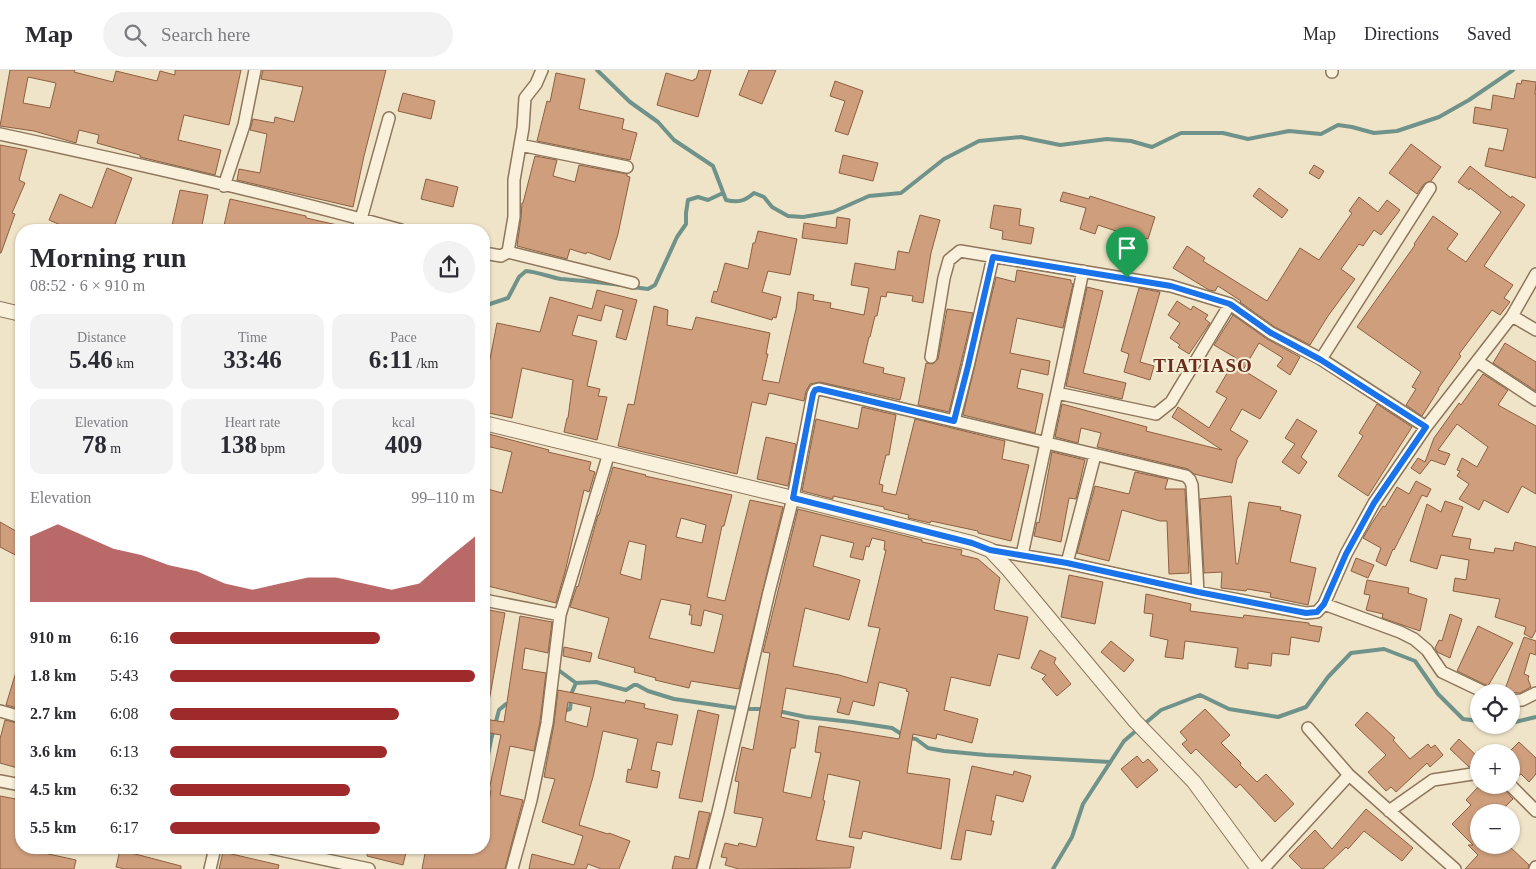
<!DOCTYPE html>
<meta charset="utf-8">
<style>
:root{--surface:#fff;--page:#f2f2f3;--text:#2b2b33;--muted:#7c7c81;--line:#e1e1e2;--accent:#9e2a2b}
body{margin:0;font-family:"Times New Roman",serif;background:var(--page);color:var(--text);height:100vh;display:flex;flex-direction:column;font-size:19px;white-space:nowrap}
*{box-sizing:border-box;margin:0}
p{font-size:16px;color:var(--muted)}
.icon{flex:none;width:28px;height:28px;fill:none;stroke:currentColor;stroke-width:2;stroke-linecap:round;stroke-linejoin:round}
.map{position:relative;flex:1;overflow:hidden}
.panel{position:absolute;left:15px;top:154px;width:475px;height:630px;display:flex;flex-direction:column;background:var(--surface);border-radius:20px;box-shadow:0 1px 4px #0004}
.panel>*{flex:none}
.buttons{position:absolute;left:1470px;top:614px;display:grid;gap:10px}
.buttons a{display:grid;place-items:center;width:50px;height:50px;border-radius:50%;background:var(--surface);box-shadow:0 1px 4px #0004;font-size:25px}
.pin{position:absolute;display:grid;place-items:center;width:42px;height:42px;color:#fff;margin:-51px -21px;border-radius:50% 50% 50% 0;rotate:-45deg;box-shadow:0 0 5px #0007}
.pin .icon{rotate:45deg}
.round{display:grid;place-items:center;flex:none;width:52px;height:52px;border-radius:26px;background:var(--page)}
.overview{display:flex;align-items:center;justify-content:space-between;height:85px;padding:0 15px}
h1{font-size:28px;font-weight:800;line-height:38px}
.stats{display:grid;grid-template-columns:repeat(3,1fr);gap:8px;height:85px;padding:5px 15px}
.stats div{display:grid;align-content:center;border-radius:12px;background:var(--page);text-align:center}
.stats b{font-size:25px;font-weight:800}
.stats small{font-size:14px;font-weight:400}
.stats p{font-size:14px}
.chart{height:140px;padding:10px 15px}
.chart p{display:flex;justify-content:space-between}
.chart svg{width:100%;height:90px;margin-top:5px;fill:var(--accent);opacity:.7}
ul{padding:0 15px;list-style:none;font-size:16px}
li{display:grid;grid-template-columns:80px 60px 1fr;align-items:center;height:38px}
li i{height:12px;border-radius:6px;background:var(--accent)}
header{display:flex;align-items:center;gap:30px;box-sizing:border-box;height:70px;padding:0 25px;background:var(--surface);border-bottom:1px solid var(--line)}
header strong{font-size:24px}
nav{display:flex;gap:28px;margin-inline-start:auto;font-size:18px}
.search{width:350px;height:45px;background:var(--page);display:flex;align-items:center;gap:12px;box-sizing:border-box;padding:0 18px;border-radius:28px;color:var(--muted);font-size:19px}
.map>svg:first-child{display:block}
.lines{fill:none;stroke-linecap:round;stroke-linejoin:round}
.stream{stroke:#6f938a;stroke-width:4}
.building{fill:#cf9f7d;stroke:#8d5f41;fill-rule:evenodd}
.minor-casing{stroke:#8d765c;stroke-width:14}
.tertiary-casing{stroke:#8d765c;stroke-width:16}
.minor{stroke:#faf1dc;stroke-width:11}
.tertiary{stroke:#faf1dc;stroke-width:14}
.route-casing{stroke:#fff;stroke-width:10}
.route{stroke:#1a73e8;stroke-width:6}
.labels{text-anchor:middle;dominant-baseline:central;stroke-width:4;stroke-linejoin:round;paint-order:stroke}
.district-label{font-size:19px;font-weight:bold;letter-spacing:1px;fill:#6b2e1e;stroke:#f7eed8}
</style>
<header>
<strong>Map</strong>
<div class="search"><svg class="icon" aria-label="search" viewBox="0 0 24 24"><circle cx="10" cy="10" r="6"/><path d="M15 15l6 6"/></svg>Search here</div>
<nav><a>Map</a><a>Directions</a><a>Saved</a></nav>
</header>
<div class="map">
<svg width="1536" height="799" viewBox="0 0 1536 799">
<rect width="100%" height="100%" fill="#f0e4c8"/>
<g class="lines">
<path class="stream" d="M597,0L630,32L658,52L674,70L713,96L726,130C738,133 745,131 754,123L764,127L772,137L788,146L803,147L833,142L869,126L901,123L944,89L979,71L1021,67L1060,75L1107,69L1131,71L1152,77L1181,63H1223L1248,69L1289,61L1321,64L1338,55L1352,57L1374,63L1397,61L1439,47L1469,30L1513,0
M632,217L648,219L655,215L677,167L686,154V143L688,130L698,127L708,130L723,123
M490,234L508,228L519,207L526,201C538,202 549,207 561,209C581,211 601,212 621,215
M557,599L576,613L596,612L626,620L634,615H637L648,621L674,629L736,638
M749,639H764
M778,641L806,647L852,652L892,658L903,665
M555,642H560L570,639L572,622L576,613
M1511,653L1536,647
M1143,655L1161,640L1200,625L1229,639L1278,647L1306,637L1328,607L1351,583L1384,579L1415,591L1438,624L1463,649L1479,651
M909,668L916,669L928,678L944,681L986,685L1110,692
M484,705L491,670L499,640L506,634H510
M1053,799L1072,767L1083,734L1124,671L1138,659"/>
</g>
<path class="building" d="M10,0H75L74,2L113,12L116,1L157,11L160,1L175,5V0H241L229,55L184,45L178,70L221,80L215,105L140,87V85L97,73L99,65L79,60L76,73L34,61L0,56ZM28,7L56,13L50,38L23,33Z
M263,0H386L364,86L353,137L237,110L239,99L260,103L267,64L250,60L253,49L274,53L275,47L294,52L303,17L261,9Z
M699,0H711L698,47L657,35L666,3L693,11L694,9H696Z
M749,0H776L762,34L739,25Z
M556,3L585,9L579,39L624,49L622,59L637,63L630,90L537,71L547,31L550,32Z
M1522,10L1536,12L1535,24H1536V108L1485,96L1489,78L1503,81L1508,59L1473,53L1475,37L1491,40L1493,25L1514,29L1517,13L1521,14Z
M835,11L863,21L848,65L835,61L845,31L830,26Z
M403,23L435,31L431,49L398,41Z
M1411,74L1441,97L1431,111L1424,114L1417,124L1389,103Z
M0,75L27,80L19,110L25,113L12,143L15,144L1,183H0Z
M843,85L878,93L873,111L839,103Z
M535,86L557,90L553,106L575,112L579,95L627,104V106L630,107L618,164L610,190L587,182L586,184L570,179L567,189L517,176L521,148L522,133H523Z
M1314,95L1324,101L1319,109L1309,103Z
M1470,96L1511,128L1512,126L1525,135L1484,196L1513,215L1504,228L1510,232L1500,245L1492,240L1459,284L1461,286L1438,319H1439L1422,346L1406,335L1416,319L1412,317L1421,302L1357,257L1415,175L1414,174L1433,146L1458,164L1447,179L1466,192L1501,142L1470,118L1469,120L1458,112Z
M107,98L132,108L113,160H72L49,150L60,124L92,138Z
M426,109L458,117L453,137L421,129Z
M1259,118L1288,140L1282,148L1253,126Z
M180,120L208,125L201,160H171Z
M1063,122L1089,129L1090,126L1155,147L1148,169L1137,166V168L1098,155L1095,164L1080,159L1086,138L1060,131Z
M1359,127L1378,142L1387,130L1400,140L1381,165L1374,160L1363,176L1359,174L1341,199L1355,209L1328,246L1310,275L1275,257L1240,232L1241,231L1218,216L1215,221L1209,220L1173,198L1187,176L1205,188L1203,191L1267,231L1300,178L1319,190L1352,143L1349,141Z
M230,129L306,146V148L342,156L341,160H223Z
M994,135L1021,139L1019,155L1034,158L1031,174L1002,169L1003,161L990,158Z
M920,145L940,150L931,183L923,233L912,231L913,226L887,222L886,227L881,226L877,246H875L870,267H869L863,293L884,298L883,303L905,308L900,330L820,312L810,314L806,321L804,331L769,323L766,335L752,332L737,404L618,376L628,334L634,335L654,236L668,240L667,255L692,260L696,247L770,263L766,284H768L762,310L779,313L796,239L798,222L814,225L813,230L831,233L830,238L864,245L869,218L851,215L855,193L895,200L898,181L909,183Z
M837,147L850,149L847,174L802,168L804,153L836,158Z
M758,161L797,169L790,205L768,201L762,222L781,227L776,248L773,247L772,250L711,232L714,221L717,222L725,193L748,199L753,173H755Z
M1017,200L1071,210V213L1073,214L1063,258L1017,248L1010,283L1050,291L1048,305L1021,299L1017,318L1043,324L1035,363L963,345L996,207L1015,212Z
M1087,217L1103,221L1083,303L1126,313L1122,329L1066,316Z
M1139,218L1160,222L1140,292L1154,296L1150,310L1124,302L1129,284L1121,281Z
M597,220L637,230L626,270L616,267L623,240L605,235L601,251L578,245L572,265L597,271L587,316L600,319L598,326L607,327L597,370L564,362L567,348H568L573,310L522,298L512,348L484,342V307L485,299H488L497,253L540,262L550,227L592,239Z
M1177,231L1191,240L1193,236L1208,245L1205,249L1210,253L1189,284L1178,277L1180,275L1170,268L1180,253L1168,245Z
M947,239L973,243L949,342L918,335L926,293L933,294L938,289Z
M1233,245L1267,269L1300,287L1290,305L1277,296L1283,288L1259,273L1243,300L1277,321L1260,349L1242,339L1230,360L1248,371L1237,389L1232,413L1194,404L1188,399L1097,377L1101,363L1081,358L1078,373L1055,367L1062,334L1147,357L1146,361L1222,380L1172,347L1178,337L1209,358L1227,328L1216,322L1236,288L1214,275Z
M1505,273L1536,292V321L1493,293Z
M1483,304L1508,320L1498,335L1536,356V424L1522,416L1508,443L1484,430L1479,440L1459,429L1469,414L1457,406L1460,401L1457,400L1462,388L1477,397L1488,377L1457,354L1438,380L1450,384L1445,395L1431,390L1420,404L1411,398L1418,388L1425,392L1434,368L1459,333L1461,335Z
M1377,334L1412,357L1368,426L1338,406L1363,366L1359,363Z
M862,337L896,345L889,385H886L879,414L883,415L882,422L896,425L915,349L1005,371L1002,389L1029,395L1011,471L978,463V461L931,451L930,453L926,452L908,448L909,445L884,439V437L833,426V429L802,421L816,349L858,359Z
M1297,349L1317,361L1301,387L1307,392L1299,404L1282,392L1295,374L1285,368Z
M489,364L549,380L548,382L591,392L589,400L595,402L589,422L584,420L565,502L556,533L484,515V418L502,423L512,382L486,376Z
M766,367L796,374L788,416L757,409Z
M1052,382L1085,390L1076,429L1069,428L1061,472L1034,466L1037,452L1039,453Z
M613,397L646,405L645,406L732,425L724,456H722L707,527L725,531L750,430L783,437L739,619L691,611L689,618L655,610L656,608L634,602L635,598L598,588L609,548L570,537L577,516L578,517L598,445H599ZM681,448L706,455L702,473L676,467ZM629,471L646,475L641,510L620,504ZM661,529L691,535L689,545H692L691,554L701,556L704,540L723,545L714,583L649,568Z
M1135,402L1168,409L1165,419H1185L1189,503L1169,504L1167,451H1160L1122,440L1109,491L1077,483L1095,416L1129,424Z
M1416,411L1431,419L1427,427L1422,425L1394,480L1393,479L1386,496L1376,491L1381,478L1363,468L1372,453L1383,436L1385,437L1397,417L1409,424Z
M1231,426L1236,494H1238L1249,432L1281,437L1280,440L1301,445L1290,492L1316,498L1308,535L1270,527L1271,523L1247,519L1246,521L1221,518L1222,502L1204,503L1200,429Z
M1445,431L1463,437L1452,466L1471,469L1469,479L1494,483L1495,478L1513,481L1515,472L1536,477V560L1532,568L1524,564L1526,557L1495,547L1500,529L1453,521L1455,508L1466,510L1469,490L1441,485L1437,499L1410,491L1427,434L1441,442Z
M798,439L922,470V472L962,480L961,485L978,489L1000,508L994,539L995,540L1028,547L1019,589L998,584L990,616L951,607L944,640L978,649L972,673L937,664L936,669L913,664L907,703L950,709L941,779L863,761L861,769L849,767L860,711L828,704L823,730L825,731L816,770L854,777L850,798L739,799L725,795L727,788L721,787L725,773L738,776L739,773L756,777L763,748L734,743L739,712L735,711L742,677L753,680L770,583L763,582ZM821,465L854,473L850,487L863,490L866,476L869,477L872,468L885,471L884,480H886L868,556L880,558L867,613L839,605L793,596L805,538L849,550L860,510L813,496ZM879,612L907,619L906,621L909,622L899,669L819,656L815,682L821,683L811,728L783,722L791,678H795L799,651L781,647L786,618L841,628L837,642L849,645L853,631L874,636Z
M0,452L21,464V488L0,477Z
M1356,488L1374,495L1368,508L1351,501Z
M1069,505L1103,512L1095,554L1061,547Z
M1367,510L1409,518L1408,523L1427,529L1420,561L1382,548L1383,544L1366,540L1370,525L1364,524Z
M1146,524L1191,534L1190,541L1243,548L1244,545L1309,553V555L1322,557L1319,572L1291,567L1289,585L1272,583L1271,596L1248,593V599L1235,597L1238,578L1185,571L1183,589L1165,587L1168,570L1150,566L1153,544L1144,543Z
M484,539L505,543L489,631H484Z
M1450,544L1462,549L1450,588L1437,582L1435,578L1439,570L1442,571Z
M520,546L552,552L548,583L525,578L522,599L546,603L540,652L534,681L510,676L500,725L523,730L505,799H422L426,778H484V758L491,721L489,720L501,665L484,662V649L504,652Z
M1478,556L1513,573L1488,616L1457,601Z
M1524,567L1536,571V585L1530,583L1524,604L1529,606L1528,609L1531,617L1520,623L1504,622Z
M1111,571L1134,590L1124,602L1101,582Z
M564,577L592,583L590,592L563,586Z
M1040,580L1056,588L1054,593L1071,614L1057,626L1042,609L1046,605L1031,598Z
M19,592H21V619L17,632L21,634V639L6,635Z
M558,620L625,633L626,630L645,634L644,638L678,645L672,675L657,672L651,700L660,702L657,718L626,712L628,699L631,700L638,669L603,661L593,707L579,755L608,764L609,763L630,771L619,799H601L588,794L586,799H529L532,784L574,795L583,766L542,752L555,709L544,707L554,654ZM568,632L591,637L587,657L565,651Z
M1205,639L1230,665L1221,673L1241,693L1240,695L1257,712L1266,704L1294,734L1275,752L1240,714L1236,718L1196,679L1191,684L1182,674L1187,670L1180,662Z
M698,640L719,645L702,732L679,728Z
M1367,642L1395,668L1393,670L1410,689L1428,674L1431,678L1435,675L1443,685L1430,697L1427,693L1396,722L1391,717L1386,721L1368,702L1386,685L1355,655Z
M5,650L21,654V699L0,693V669Z
M1459,669L1479,688L1471,697H1469L1450,679Z
M1519,672L1536,688V704L1529,712L1521,704L1518,706L1511,699V680Z
M1137,686L1143,693L1148,689L1158,700L1137,718L1121,699Z
M972,696L1013,705L1014,701L1031,706L1023,732L996,725L991,751H994L991,765L966,760L961,790L951,789Z
M1485,715H1503L1505,720L1513,729L1500,742H1479V775H1508L1529,795L1528,799H1465L1478,785L1468,775H1473L1452,754L1471,735L1466,730L1478,717L1481,720Z
M0,726L21,730V778L76,790L74,799H0Z
M1366,739L1413,778L1402,791L1364,761L1348,779L1346,777L1323,799H1302L1289,786L1315,760L1332,779Z
M699,741L710,743L696,799H672L675,786L689,789Z
M369,778H407L403,795L367,786Z
M120,780L181,796V799H125L116,797Z
M223,782L279,795L278,799H219Z"/>
<g class="lines">
<g class="minor-casing">
<path id="minor" d="M1332,2V0
M0,64C134,93 269,123 401,160
M520,75L627,97
M224,116L244,55L255,0
M358,160L389,48
M508,182L633,213
M484,183L501,186L508,182L514,147V110L523,58L525,28L536,14L542,0
M1512,246L1536,260
M931,287L944,208L949,190L960,181L1171,216L1230,234L1271,263L1321,289L1426,357
M1321,289L1430,118
M1477,291L1536,330
M1057,323L1156,344L1171,332L1230,234
M954,351L968,296L993,187
M990,480L1067,493L1198,522L1306,543L1317,542L1324,534L1346,484L1374,433L1426,357L1512,246L1536,204
M1022,485L1083,201
M1067,493L1095,385
M484,530L560,545L609,383
M1324,534L1400,562L1414,569L1427,580L1442,602L1484,622
M1511,631L1522,630L1536,623
M0,641L21,647
M1308,658L1349,705L1455,799
M0,711L21,715
M1510,715L1536,741
M1389,741L1433,710L1479,703
M271,778L369,799
M210,799L215,778
M512,799L531,730L547,653L560,545
M703,799L718,742L769,522L793,428L813,324L815,320L819,319L1186,406L1190,410L1192,415L1198,522
M1263,799L1349,705
M1535,799L1536,797"/>
</g>
<g class="tertiary-casing">
<path id="tertiary" d="M0,239L21,244
M484,353L793,428L972,473L990,480L1008,499L1135,651L1194,712L1258,799"/>
</g>
<use href="#minor" class="minor"/>
<use href="#tertiary" class="tertiary"/>
</g>
<g class="lines">
<g class="route-casing">
<path id="route" d="M993,187L1171,216L1230,234L1271,263L1321,290L1426,357L1374,433L1346,484L1324,534L1317,542L1306,543L1198,522L1067,493L990,480L972,473L793,428L813,324L815,320L819,319L954,351L968,296Z"/>
</g>
<use href="#route" class="route"/>
</g>
<g class="labels">
<g class="district-label">
<text x="1203" y="295">TIATIASO</text>
</g>
</g>
</svg>
<div class="buttons">
<a><svg class="icon" aria-label="locate" viewBox="0 0 24 24"><circle cx="12" cy="12" r="6"/><path d="M12 2v4M12 18v4M2 12h4M18 12h4"/></svg></a>
<a>+</a>
<a>−</a>
</div>
<div class="pin" style="left:1127px;top:208px;background:#1e9e55"><svg class="icon" aria-label="arrive" viewBox="0 0 24 24"><path d="M6 21V4h12l-3 4 3 4H6"/></svg></div>
<section class="panel">
<div class="overview"><div><h1>Morning run</h1><p>08:52 · 6 × 910 m</p></div><a class="round"><svg class="icon" aria-label="share" viewBox="0 0 24 24"><path d="M12 15V3M7 8l5-5 5 5M5 13v7h14v-7"/></svg></a></div>
<div class="stats">
<div><p>Distance</p><b>5.46<small> km</small></b></div>
<div><p>Time</p><b>33:46</b></div>
<div><p>Pace</p><b>6:11<small> /km</small></b></div>
</div>
<div class="stats">
<div><p>Elevation</p><b>78<small> m</small></b></div>
<div><p>Heart rate</p><b>138<small> bpm</small></b></div>
<div><p>kcal</p><b>409</b></div>
</div>
<div class="chart"><p><span>Elevation</span>99–110 m</p>
<svg viewBox="0 0 160 44" preserveAspectRatio="none"><path d="M0 44V12L10 6L20 12L30 18L40 21L50 26L60 29L70 35L80 38L90 35L100 32L110 32L120 35L130 38L140 35L150 23L160 12V44z"/></svg>
</div>
<ul>
<li><b>910 m</b>6:16<i style="width:69%"></i></li>
<li><b>1.8 km</b>5:43<i style="width:100%"></i></li>
<li><b>2.7 km</b>6:08<i style="width:75%"></i></li>
<li><b>3.6 km</b>6:13<i style="width:71%"></i></li>
<li><b>4.5 km</b>6:32<i style="width:59%"></i></li>
<li><b>5.5 km</b>6:17<i style="width:69%"></i></li>
</ul>
</section>
</div>
